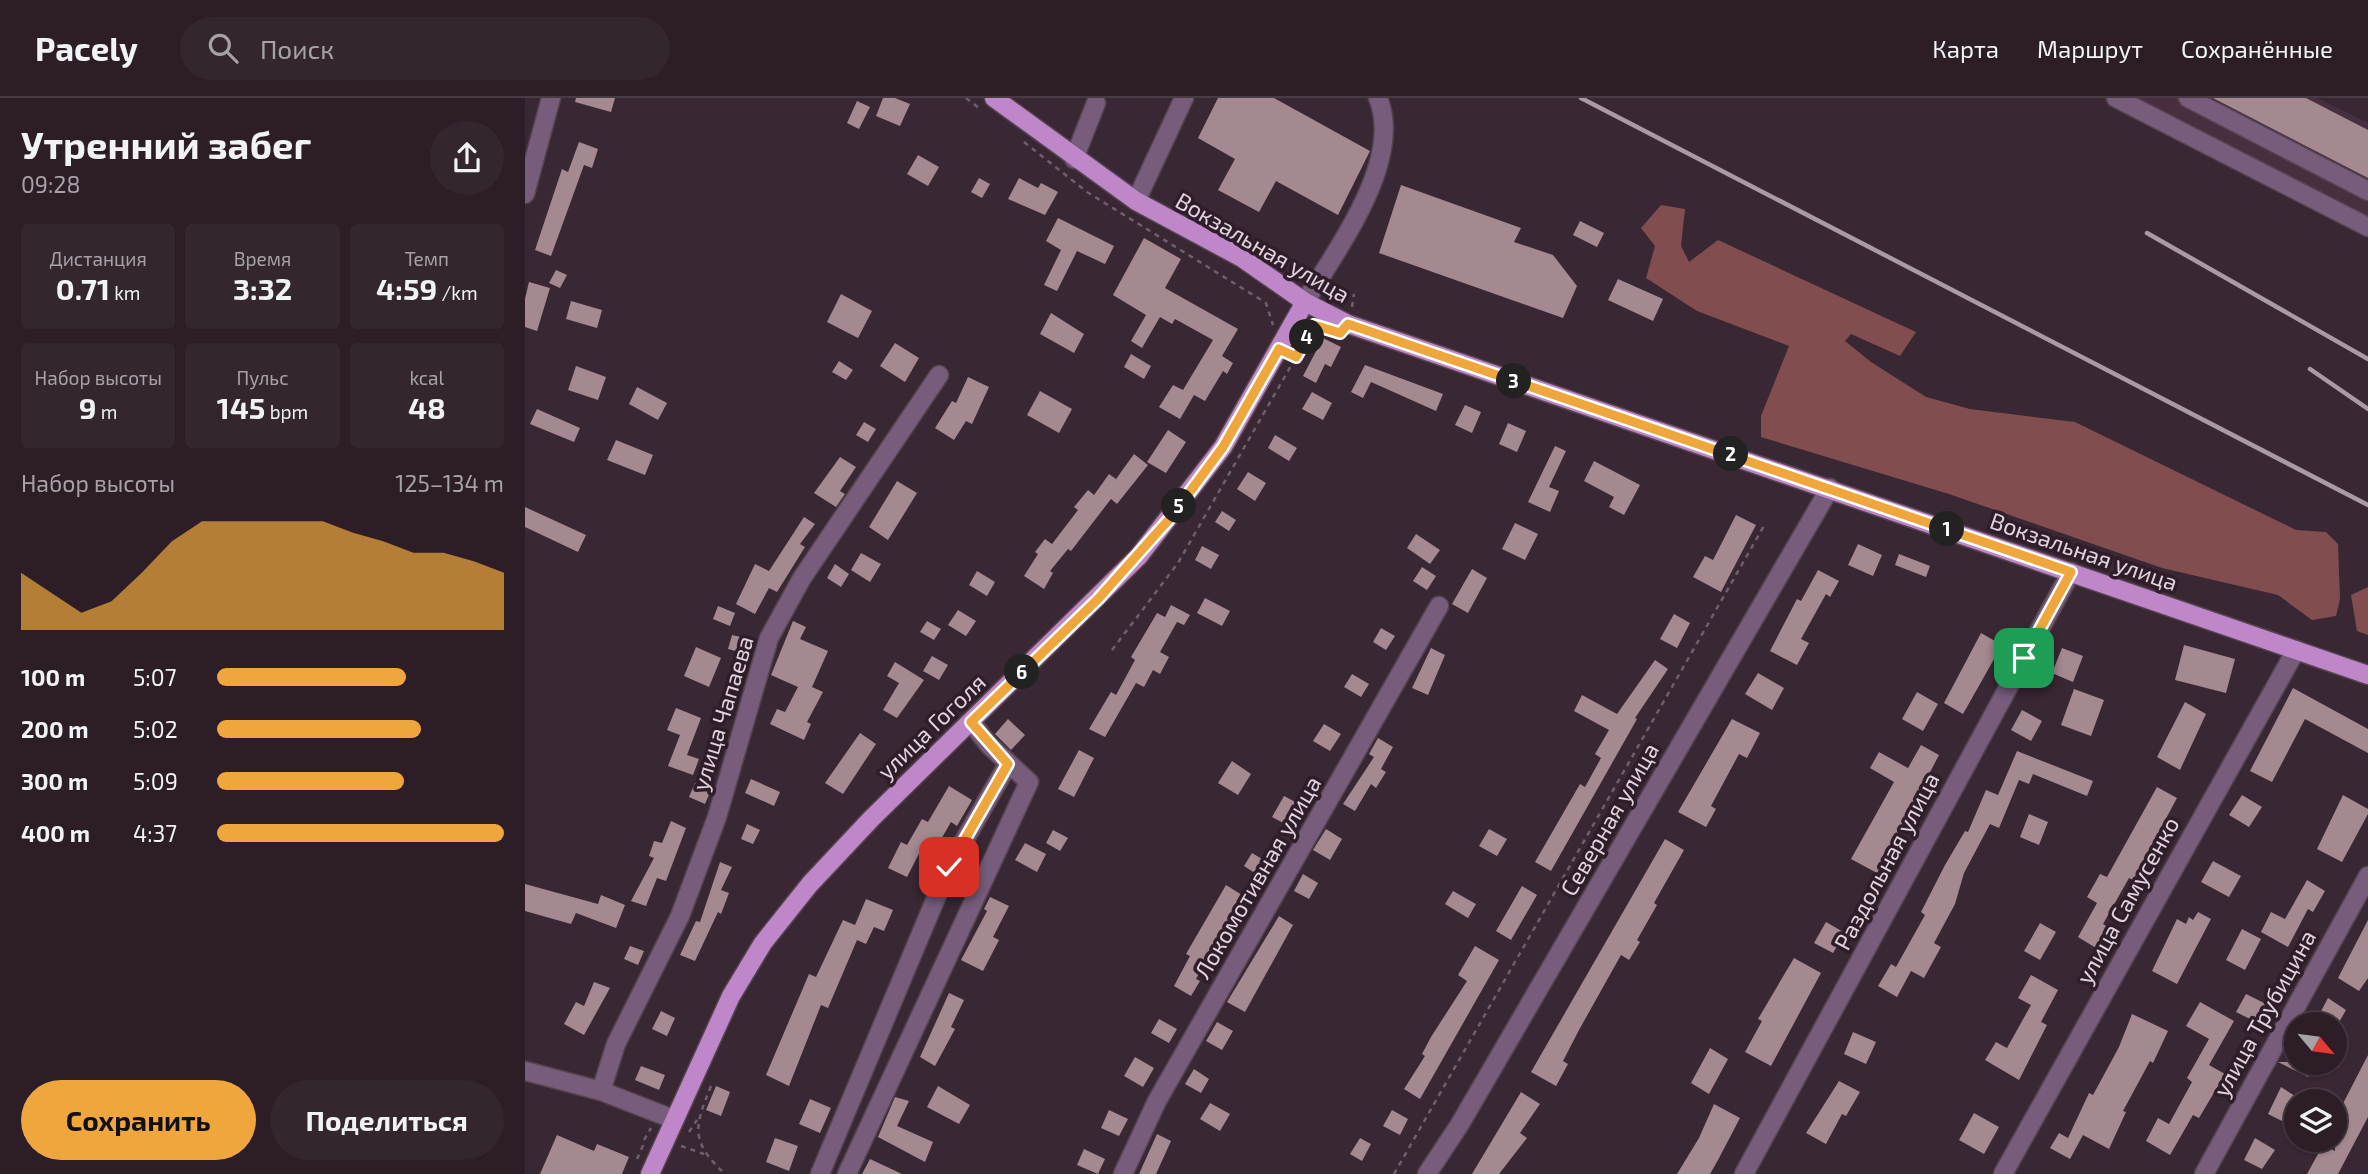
<!DOCTYPE html>
<html lang="ru">
<meta charset="utf-8">
<style>
:root{--surface:#2c1d27;--page:#34262f;--text:#f1f3f6;--muted:#a6a2a7;--line:#483b44;--accent:#efa73d}
body{margin:0;font-family:"Exo 2",sans-serif;background:var(--page);color:var(--text);height:100vh;display:flex;flex-direction:column;font-size:26px;white-space:nowrap}
*{box-sizing:border-box;margin:0}
p{font-size:23px;color:var(--muted)}
.icon{flex:none;width:38px;height:38px;fill:none;stroke:currentColor;stroke-width:2;stroke-linecap:round;stroke-linejoin:round}
.map{position:relative;flex:1;overflow:hidden}
.panel{display:flex;flex-direction:column;background:var(--surface);width:525px}
.panel>*{flex:none}
.needle{width:46px;rotate:119deg}
.buttons{position:absolute;left:1759px;top:914px;display:grid;gap:14px}
.buttons a{display:grid;place-items:center;width:63px;height:63px;border-radius:50%;background:var(--surface);box-shadow:0 2px 5px #0004,0 0 0 2px var(--line);font-size:35px}
.pin{position:absolute;display:grid;place-items:center;width:60px;height:60px;color:#fff;margin:-30px;border-radius:14px;box-shadow:0 4px 10px #0006}
.km{position:absolute;width:35px;height:35px;margin:-18px;border-radius:50%;background:#222;color:#fff;font-size:19px;line-height:35px;text-align:center}
.round{display:grid;place-items:center;flex:none;width:74px;height:74px;border-radius:37px;background:var(--page)}
.summary{display:flex;align-items:center;justify-content:space-between;height:119px;padding:0 21px}
h1{font-size:38px;font-weight:700;line-height:52px}
.figures{display:grid;grid-template-columns:repeat(3,1fr);gap:10px;height:119px;padding:7px 21px}
.figures div{display:grid;align-content:center;border-radius:7px;background:var(--page);text-align:center}
.figures b{font-size:30px;font-weight:700}
.figures small{font-size:19px;font-weight:400}
.figures p{font-size:19px}
.chart{height:196px;padding:14px 21px}
.chart p{display:flex;justify-content:space-between}
.chart svg{width:100%;height:126px;margin-top:7px;fill:var(--accent);opacity:.7}
.action{display:flex;gap:14px;margin-top:auto;padding:14px 21px}
.action a{flex:1;height:80px;border-radius:42px;background:var(--accent);color:#111;font-size:28px;font-weight:700;line-height:80px;text-align:center}
.action a+a{background:var(--page);color:var(--text)}
ul{padding:0 21px;list-style:none;font-size:23px}
li{display:grid;grid-template-columns:112px 84px 1fr;align-items:center;height:52px}
li i{height:18px;border-radius:9px;background:var(--accent)}
header{display:flex;align-items:center;gap:42px;box-sizing:border-box;height:98px;padding:0 35px;background:var(--surface);border-bottom:2px solid var(--line)}
header strong{font-size:33px}
nav{display:flex;gap:38px;margin-inline-start:auto;font-size:24px}
.search{width:490px;height:63px;background:var(--page);display:flex;align-items:center;gap:18px;box-sizing:border-box;padding:0 24px;border-radius:38px;color:var(--muted);font-size:26px}
main{display:flex;flex:1;min-height:0}
.map>svg:first-child{display:block}
.built{fill:#482f40}
.forest{fill:#824d4f}
.building{fill:#a48991}
.lines{fill:none;stroke-linecap:round;stroke-linejoin:round}
.minor-casing{stroke:#55434f;stroke-width:21}
.major-casing{stroke:#55434f;stroke-width:21}
.path{stroke:#705f6b;stroke-width:2.5;stroke-dasharray:5 5;stroke-linecap:butt}
.minor{stroke:#775c7c;stroke-width:18}
.major{stroke:#bf87c9;stroke-width:18}
.rail{stroke:#a99aa4;stroke-width:4.5}
.route-casing{stroke:#fff;stroke-width:14}
.route{stroke:#efa73d;stroke-width:9}
.labels{text-anchor:middle;dominant-baseline:central;stroke-width:7;stroke-linejoin:round;paint-order:stroke}
.street-label{font-size:23px;fill:#e1d4dc;stroke:#301d2a}
</style>
<header>
<strong>Pacely</strong>
<div class="search"><svg class="icon" aria-label="search" viewBox="0 0 24 24"><circle cx="10" cy="10" r="6"/><path d="M15 15l6 6"/></svg>Поиск</div>
<nav><a>Карта</a><a>Маршрут</a><a>Сохранённые</a></nav>
</header>
<main>
<section class="panel">
<div class="summary"><div><h1>Утренний забег</h1><p>09:28</p></div><a class="round"><svg class="icon" aria-label="share" viewBox="0 0 24 24"><path d="M12 15V3M7 8l5-5 5 5M5 13v7h14v-7"/></svg></a></div>
<div class="figures">
<div><p>Дистанция</p><b>0.71<small> km</small></b></div>
<div><p>Время</p><b>3:32</b></div>
<div><p>Темп</p><b>4:59<small> /km</small></b></div>
</div>
<div class="figures">
<div><p>Набор высоты</p><b>9<small> m</small></b></div>
<div><p>Пульс</p><b>145<small> bpm</small></b></div>
<div><p>kcal</p><b>48</b></div>
</div>
<div class="chart"><p><span>Набор высоты</span>125–134 m</p>
<svg viewBox="0 0 160 44" preserveAspectRatio="none"><path d="M0 44V24L10 31L20 38L30 34L40 24L50 13L60 6L70 6L80 6L90 6L100 6L110 10L120 13L130 17L140 17L150 20L160 24V44z"/></svg>
</div>
<ul>
<li><b>100 m</b>5:07<i style="width:66%"></i></li>
<li><b>200 m</b>5:02<i style="width:71%"></i></li>
<li><b>300 m</b>5:09<i style="width:65%"></i></li>
<li><b>400 m</b>4:37<i style="width:100%"></i></li>
</ul>
<div class="action"><a>Сохранить</a><a>Поделиться</a></div>
</section>
<div class="map">
<svg width="1843" height="1076" viewBox="0 0 1843 1076">
<rect width="100%" height="100%" fill="#3a2734"/>
<path class="built" d="M1610,0H1792L1843,25V118Z"/>
<path class="forest" d="M1136,107L1160,111L1156,148L1164,164L1193,142L1391,234L1375,258L1326,236L1320,243L1346,264L1401,299L1445,311L1550,324L1771,432L1801,434L1813,446L1815,501L1811,518L1787,522L1753,497L1637,470L1424,396L1236,339V318L1264,248L1172,213L1121,180L1130,148L1116,130Z
M1843,489V537L1832,533L1826,497Z"/>
<path class="building" d="M51,0H90L86,14L50,4Z
M358,0H370L385,6L375,28L351,18Z
M693,0H749L845,53L813,117L751,83L734,114L693,92L710,61L673,40Z
M1688,0H1781L1843,32V80Z
M332,3L345,9L334,31L322,25Z
M54,44L73,51L67,70L59,67L26,158L10,152L37,71L43,74Z
M393,57L414,69L403,88L382,76Z
M454,80L465,86L457,100L446,94Z
M494,80L513,90L516,85L533,94L520,117L483,101Z
M876,87L996,130L989,144L1028,157L1052,188L1038,220L854,155Z
M533,120L589,148L580,166L552,153L532,193L519,187L536,152L521,143Z
M1055,123L1079,135L1072,149L1048,137Z
M619,140L656,161L640,190L713,231L697,258L708,265L702,276L698,273L680,303L669,297L655,321L634,309L648,287L658,292L688,242L650,221L647,226L635,219L617,250L606,243L621,217L588,197Z
M31,172L42,177L35,190L24,185Z
M1093,181L1138,201L1128,223L1083,202Z
M4,184L25,190L12,233L0,229V201Z
M316,196L347,213L333,240L302,224Z
M46,203L77,212L72,230L41,221Z
M526,215L559,236L549,255L515,236Z
M798,240L816,249L806,269L800,266L791,285L778,278Z
M370,245L394,260L380,284L355,268Z
M606,256L626,268L619,281L599,269Z
M314,263L328,272L321,282L307,274Z
M840,267L918,296L911,313L846,284L838,300L826,294Z
M51,268L81,279L73,302L43,292Z
M443,279L464,289L447,326L441,323L429,342L410,330L427,303L431,305Z
M112,289L142,305L133,322L104,306Z
M515,293L547,311L534,335L502,317Z
M787,294L807,305L798,322L777,311Z
M940,307L956,314L947,335L930,327Z
M12,311L55,330L49,344L5,326Z
M339,324L351,331L343,344L331,337Z
M983,325L1001,333L992,354L974,346Z
M643,332L661,344L641,375L622,364Z
M750,337L772,350L764,363L743,350Z
M91,342L128,357L120,377L82,362Z
M1030,348L1041,353L1024,389L1034,393L1025,414L1003,404Z
M609,356L623,367L592,406L586,401L546,453L543,451L525,473L528,475L519,491L499,478L513,456L510,454L520,441L527,446L553,412L549,409L563,392L569,397L584,376L591,381Z
M315,359L331,369L315,393L320,396L311,409L289,395Z
M1069,363L1115,387L1099,417L1084,409L1089,399L1059,383Z
M723,374L741,385L730,403L712,391Z
M372,383L392,395L363,442L344,429Z
M0,409L61,437L53,454L0,429Z
M697,413L711,422L704,433L690,424Z
M1211,417L1231,427L1196,494L1168,479L1180,458L1188,462Z
M279,419L290,426L275,446L280,449L252,494L244,490L230,516L211,506L230,466L244,473Z
M990,425L1013,436L1000,462L977,451Z
M891,436L915,452L905,466L882,450Z
M1333,446L1357,457L1348,478L1323,467Z
M677,448L694,457L686,471L670,462Z
M336,455L356,466L345,484L326,472Z
M1374,456L1405,468L1401,479L1370,467Z
M310,466L324,476L316,489L302,480Z
M897,469L911,478L902,492L888,483Z
M947,471L962,480L943,515L927,506Z
M1293,472L1314,483L1305,499L1301,496L1276,541L1284,545L1272,567L1245,553L1272,501L1276,503Z
M452,473L470,484L462,498L444,487Z
M680,500L705,513L697,528L672,515Z
M646,507L665,517L659,527L652,524L635,554L644,559L635,576L628,572L619,589L611,585L580,639L564,631L586,594L591,597L610,562L606,559L632,515L640,519Z
M193,508L210,515L205,528L188,521Z
M433,512L451,523L441,538L423,527Z
M1149,516L1165,525L1152,550L1135,541Z
M268,523L281,529L275,541L303,553L287,589L298,594L282,624L286,626L279,642L245,626L252,611L260,614L273,589L246,577Z
M402,523L416,531L409,542L395,534Z
M856,530L870,538L861,552L848,544Z
M1456,535L1477,547L1438,616L1419,605Z
M207,537L229,542L225,557L203,551Z
M1659,547L1710,561L1701,595L1650,582Z
M171,549L196,560L184,589L159,578Z
M906,550L920,557L903,597L887,590Z
M1537,550L1558,558L1548,584L1527,575Z
M407,558L423,567L414,582L398,573Z
M1130,562L1143,571L1110,620L1112,621L1026,773L1010,764L1055,686L1060,689L1076,660L1070,656L1084,632L1049,613L1057,597L1092,616Z
M370,564L399,582L372,620L358,612L374,585L362,578Z
M1233,575L1259,590L1247,612L1220,596Z
M827,576L844,586L836,599L819,589Z
M1768,590L1843,631V655L1780,621L1747,684L1725,673Z
M1549,591L1579,602L1566,638L1536,627Z
M1392,594L1413,606L1398,633L1377,621Z
M1660,604L1681,616L1655,672L1632,659Z
M151,610L176,620L162,657L174,661L168,677L143,668L155,637L142,632Z
M1497,612L1517,623L1506,643L1486,632Z
M483,621L500,637L486,652L470,636Z
M1207,621L1235,635L1222,660L1214,656L1186,708L1191,711L1181,729L1153,714Z
M799,626L816,636L805,653L788,643Z
M335,635L351,646L318,696L300,685Z
M853,640L868,649L856,671L861,674L851,690L846,686L830,713L818,706L849,659L844,656Z
M1396,647L1414,657L1352,775L1326,761L1369,684L1345,670L1354,654L1383,670Z
M554,652L569,660L549,699L533,691Z
M1492,653L1568,683L1562,698L1508,676L1504,686L1494,682L1474,730L1465,726L1439,775L1430,806L1409,845L1416,849L1399,880L1386,873L1372,899L1353,888L1366,866L1371,869L1400,817L1396,814L1420,767L1440,733L1443,734L1461,692L1473,697Z
M707,663L726,676L713,697L693,685Z
M226,681L255,694L249,708L220,695Z
M170,685L186,692L180,706L164,699Z
M424,688L447,702L432,728L426,724L411,750L400,744L382,779L363,770L376,744L382,747L397,721L403,724Z
M1632,689L1652,700L1608,782L1604,780L1578,826L1583,829L1571,850L1553,839L1572,805L1562,799L1575,776L1582,779Z
M1717,697L1737,709L1724,729L1704,717Z
M1818,697L1843,711V716L1817,764L1792,751Z
M759,698L776,707L764,728L747,719Z
M1504,716L1523,724L1514,747L1495,739Z
M146,723L161,730L141,783L132,780L121,808L106,803L129,760L124,758L129,743L137,745Z
M222,726L235,732L228,746L216,741Z
M801,731L817,741L805,762L788,752Z
M964,731L982,741L972,758L954,748Z
M528,732L543,740L535,753L521,745Z
M1140,741L1159,752L1129,805L1132,807L1112,842L1115,844L1104,862L1096,857L1054,932L1038,963L1043,966L1031,988L1006,974Z
M500,745L521,756L512,774L490,762Z
M727,755L744,765L736,779L719,768Z
M1688,763L1716,778L1704,799L1676,784Z
M195,764L207,769L196,792L204,795L196,816L193,814L170,863L155,857L171,823L175,824Z
M778,776L793,785L784,801L769,793Z
M1782,782L1800,793L1788,814L1783,811L1763,849L1736,834L1746,814L1760,821Z
M0,786L73,806L76,797L100,807L91,830L51,815L46,826L0,813Z
M701,787L717,797L671,881L675,883L666,898L649,888L665,858L661,856Z
M997,788L1012,797L986,842L971,833Z
M928,793L951,806L943,820L920,806Z
M465,799L484,808L468,839L474,842L458,873L436,862L462,813L459,811Z
M341,801L368,812L359,833L349,829L341,846L332,842L303,910L296,907L264,988L241,977L284,876L291,879L318,822L330,827Z
M1673,814L1686,821L1652,886L1627,873L1652,821L1661,826L1664,819L1668,822Z
M754,818L768,827L720,914L702,904Z
M1843,822V880L1834,893L1813,880Z
M1301,824L1320,835L1308,855L1289,845Z
M1515,825L1531,834L1515,862L1499,853Z
M1717,831L1736,841L1720,872L1701,862Z
M105,848L119,853L113,867L99,861Z
M950,848L974,862L895,1001L879,991L900,958L897,956L906,939L942,883L933,877Z
M1269,860L1296,875L1246,968L1220,954L1237,923L1233,921Z
M1506,877L1533,892L1516,924L1522,927L1494,982L1460,962L1471,944L1482,950L1506,907L1493,900Z
M69,884L85,890L59,937L39,926L51,904L59,908Z
M424,895L439,902L426,929L430,931L410,968L395,959Z
M1721,896L1741,906L1731,924L1711,914Z
M1803,900L1821,912L1813,926H1801L1792,921Z
M1675,904L1709,923L1684,967L1700,976L1674,1020L1668,1017L1645,1057L1621,1043L1633,1020L1644,1026L1667,984L1662,980L1684,941L1661,928Z
M136,913L150,920L142,938L127,931Z
M1607,916L1643,933L1628,965L1625,963L1598,1013L1601,1014L1584,1051L1558,1037L1545,1061L1525,1050L1534,1035L1543,1040L1564,995L1568,997L1594,949Z
M634,921L652,931L644,945L626,935Z
M692,924L708,933L697,952L681,943Z
M1328,934L1351,944L1341,966L1319,956Z
M1185,950L1203,961L1184,996L1166,985Z
M1843,957V1019L1813,1076H1782L1798,1047L1810,1053V1021Z
M610,959L629,970L618,989L599,978Z
M1753,964H1792L1783,979Z
M116,968L140,977L134,992L110,982Z
M669,971L684,981L676,995L660,986Z
M1314,983L1335,994L1321,1018L1317,1016L1301,1046L1281,1035Z
M191,988L205,994L196,1018L181,1012Z
M413,988L445,1007L434,1026L402,1009Z
M1756,989L1776,1002L1771,1003V1011L1763,1026L1743,1016Z
M996,994L1015,1006L995,1035L1002,1040L974,1076H947Z
M370,999L384,1003L372,1028L408,1044L400,1064L353,1039Z
M285,1001L306,1010L295,1035L274,1026Z
M685,1005L705,1016L695,1033L675,1021Z
M1189,1006L1215,1020L1193,1062L1185,1076H1152L1174,1040Z
M584,1012L603,1021L594,1038L576,1030Z
M867,1012L883,1021L875,1037L858,1028Z
M1449,1015L1474,1029L1459,1056L1434,1042Z
M632,1036L646,1043L631,1076H614Z
M32,1037L69,1053L72,1046L104,1059L97,1076H15Z
M250,1040L273,1048L264,1073L241,1064Z
M835,1040L846,1046L837,1063L825,1056Z
M1730,1040L1750,1052L1737,1071L1719,1062Z
M559,1051L580,1061L573,1076L552,1067Z
M345,1061L377,1076H337Z"/>
<g class="lines">
<g class="minor-casing">
<path id="minor" d="M1591,0L1843,129
M1663,0L1843,93
M549,61L571,5
M0,96L26,0
M611,103L659,0
M780,204C811,152 879,63 853,0
M0,973L76,993L148,1021
M76,993L91,946L155,818L192,719L244,540L277,480L414,277
M295,1076L424,769L483,666
M322,1076L504,684L464,647L446,624
M598,1076L632,1003L914,508
M902,1076L935,1026L1305,390
M1219,1076L1546,474
M1478,1076L1771,552
M1679,1076L1843,778"/>
</g>
<g class="major-casing">
<path id="major" d="M469,0L611,103L717,160L780,204L823,226L1843,577
M125,1076L206,898L238,845L285,786L346,721L614,458L698,349L780,204"/>
</g>
<path class="path" d="M441,0L454,10
M499,44L562,94L741,205L748,227
M827,209L829,196
M770,259L790,227
M587,552L653,465L771,259
M186,988C169,1030 165,1043 200,1076
M164,1034L172,1022
M119,1042L126,1030
M156,1048L179,1056
M112,1061L120,1043
M869,1076L1240,426"/>
<use href="#minor" class="minor"/>
<use href="#major" class="major"/>
<path class="rail" d="M1056,0L1843,407
M1622,135L1843,261
M1785,271L1843,311"/>
</g>
<g class="lines">
<g class="route-casing">
<path id="route" d="M424,769L483,666L446,624L573,501L647,418L698,349L754,251L771,259L789,227L815,235L823,226L1546,474L1499,560"/>
</g>
<use href="#route" class="route"/>
</g>
<g class="labels">
<g class="street-label">
<text transform="translate(738 149) rotate(30)">Вокзальная улица</text>
<text transform="translate(1559 453) rotate(19)">Вокзальная улица</text>
<text transform="translate(197 615) rotate(-73)">улица Чапаева</text>
<text transform="translate(406 628) rotate(-44)">улица Гоголя</text>
<text transform="translate(1084 721) rotate(-60)">Северная улица</text>
<text transform="translate(1361 763) rotate(-62)">Раздольная улица</text>
<text transform="translate(732 779) rotate(-60)">Локомотивная улица</text>
<text transform="translate(1602 802) rotate(-61)">улица Самусенко</text>
<text transform="translate(1739 915) rotate(-61)">улица Трубицина</text>
</g>
</g>
</svg>
<div class="buttons">
<a><svg class="needle" viewBox="-14 -14 28 28"><path d="M0-13l5 13h-10z" fill="#e53935"/><path d="M0 13l5-13h-10z" fill="#a6a2a7"/></svg></a>
<a><svg class="icon" aria-label="layers" viewBox="0 0 24 24"><path d="M12 4l9 5-9 5-9-5zM3 14l9 5 9-5"/></svg></a>
</div>
<div class="pin" style="left:1499px;top:560px;background:#1e9e55"><svg class="icon" aria-label="arrive" viewBox="0 0 24 24"><path d="M6 21V4h12l-3 4 3 4H6"/></svg></div>
<div class="pin" style="left:424px;top:769px;background:#d93025"><svg class="icon" aria-label="check" viewBox="0 0 24 24"><path d="M5 12l5 5 9-10"/></svg></div>
<b class="km" style="left:1422px;top:431px">1</b>
<b class="km" style="left:1206px;top:356px">2</b>
<b class="km" style="left:989px;top:283px">3</b>
<b class="km" style="left:782px;top:239px">4</b>
<b class="km" style="left:654px;top:408px">5</b>
<b class="km" style="left:497px;top:574px">6</b>
</div>
</main>
